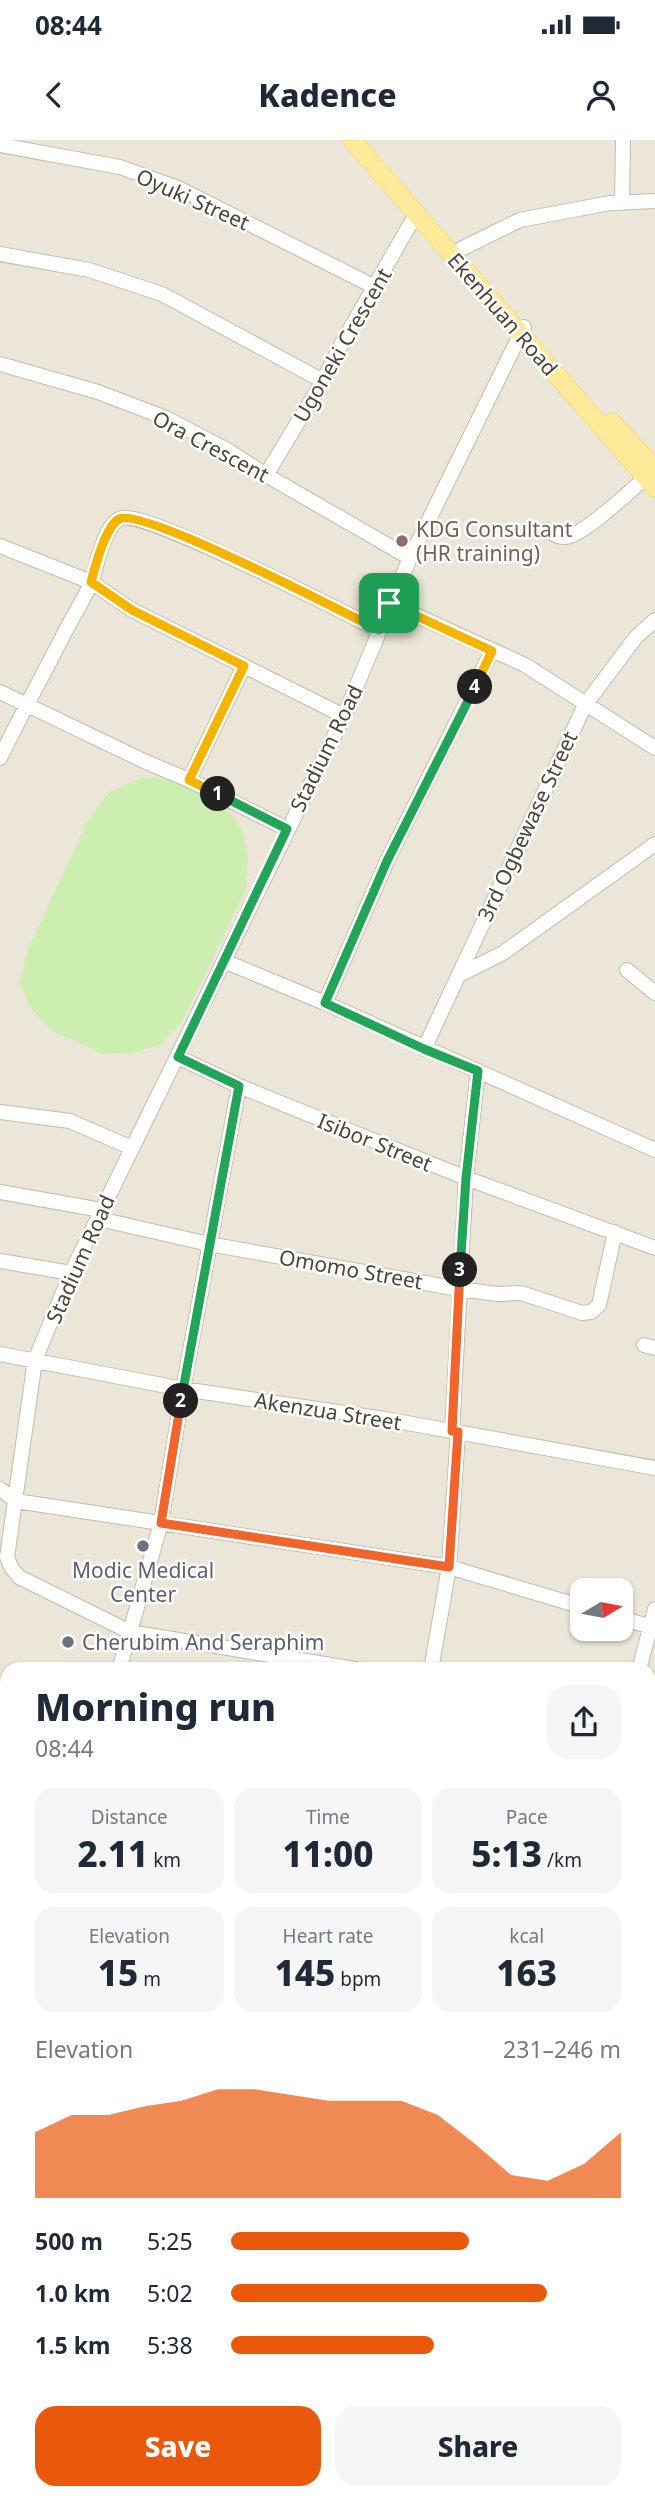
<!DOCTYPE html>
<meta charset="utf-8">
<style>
:root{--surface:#fff;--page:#f6f6f7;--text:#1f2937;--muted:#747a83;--accent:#ea580c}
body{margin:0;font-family:"Noto Sans",sans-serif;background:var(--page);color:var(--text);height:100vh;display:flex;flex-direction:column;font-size:26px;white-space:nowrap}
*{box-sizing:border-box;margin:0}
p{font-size:23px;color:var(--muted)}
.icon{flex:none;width:38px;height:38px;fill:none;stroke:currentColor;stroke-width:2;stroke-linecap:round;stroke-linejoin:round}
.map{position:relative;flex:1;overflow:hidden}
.panel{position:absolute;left:0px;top:1522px;width:656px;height:838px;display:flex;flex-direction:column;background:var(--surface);border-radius:21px 21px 0 0;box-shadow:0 2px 5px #0004}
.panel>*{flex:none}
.needle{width:46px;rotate:80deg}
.controls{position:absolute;left:570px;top:1438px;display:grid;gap:14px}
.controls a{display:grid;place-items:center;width:63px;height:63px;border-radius:14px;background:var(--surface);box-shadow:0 2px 5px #0004;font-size:35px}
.pin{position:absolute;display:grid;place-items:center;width:60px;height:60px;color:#fff;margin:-30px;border-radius:14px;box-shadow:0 4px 10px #0006}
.km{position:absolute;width:35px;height:35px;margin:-18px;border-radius:50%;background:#222;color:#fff;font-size:19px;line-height:35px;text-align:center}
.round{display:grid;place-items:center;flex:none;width:74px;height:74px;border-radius:21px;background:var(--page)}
.overview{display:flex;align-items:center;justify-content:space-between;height:119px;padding:0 35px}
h1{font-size:38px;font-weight:800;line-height:52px}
.figures{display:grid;grid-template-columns:repeat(3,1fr);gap:10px;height:119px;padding:7px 35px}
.figures div{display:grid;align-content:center;border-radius:18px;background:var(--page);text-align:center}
.figures b{font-size:35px;font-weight:800}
.figures small{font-size:19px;font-weight:400}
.figures p{font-size:19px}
.chart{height:196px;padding:14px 35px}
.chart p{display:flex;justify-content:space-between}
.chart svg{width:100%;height:126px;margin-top:7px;fill:var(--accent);opacity:.7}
.action{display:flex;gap:14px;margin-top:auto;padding:14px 35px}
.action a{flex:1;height:80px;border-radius:21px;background:var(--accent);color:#fff;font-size:28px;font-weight:800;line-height:80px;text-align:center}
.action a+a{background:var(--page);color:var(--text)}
ul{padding:0 35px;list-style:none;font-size:23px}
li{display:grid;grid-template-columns:112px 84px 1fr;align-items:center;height:52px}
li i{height:18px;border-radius:9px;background:var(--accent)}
.status{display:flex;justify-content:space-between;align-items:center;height:49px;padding:0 35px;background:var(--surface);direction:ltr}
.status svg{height:19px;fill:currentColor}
header{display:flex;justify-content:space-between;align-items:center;height:91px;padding:0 35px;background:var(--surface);font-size:32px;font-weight:800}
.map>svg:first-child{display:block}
.residential{fill:#ebe6d7;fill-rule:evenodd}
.commercial{fill:#f9ecd3}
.green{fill:#cceeaf}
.park{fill:url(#park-tufts)}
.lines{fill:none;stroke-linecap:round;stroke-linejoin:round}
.stream{stroke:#a1cdf7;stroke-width:2.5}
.minor-casing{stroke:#c3bcab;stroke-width:16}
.major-casing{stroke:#efd05e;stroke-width:19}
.minor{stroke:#fff;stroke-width:14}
.major{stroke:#ffea9a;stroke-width:18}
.split-1-casing{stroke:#fff;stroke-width:14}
.split-2-casing{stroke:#fff;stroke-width:14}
.split-3-casing{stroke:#fff;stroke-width:14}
.split-4-casing{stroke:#fff;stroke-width:14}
.split-5-casing{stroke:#fff;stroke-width:14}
.split-1{stroke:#f5b400;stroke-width:9}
.split-2{stroke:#22a559;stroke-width:9}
.split-3{stroke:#f0652b;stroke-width:9}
.split-4{stroke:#22a559;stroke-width:9}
.split-5{stroke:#f5b400;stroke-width:9}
.education-dot{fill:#8d6e63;stroke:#fff;stroke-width:2.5}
.worship-dot{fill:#6b7280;stroke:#fff;stroke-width:2.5}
.labels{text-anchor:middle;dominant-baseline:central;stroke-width:5;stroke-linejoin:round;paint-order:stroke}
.street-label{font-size:21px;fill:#4b4537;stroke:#fff}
.education-label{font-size:21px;fill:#785e54;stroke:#fff;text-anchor:start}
.worship-label{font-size:21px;fill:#5b616d;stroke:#fff}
</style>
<div class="status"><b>08:44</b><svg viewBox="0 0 49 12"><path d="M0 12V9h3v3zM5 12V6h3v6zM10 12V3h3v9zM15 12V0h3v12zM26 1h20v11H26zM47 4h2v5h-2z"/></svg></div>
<header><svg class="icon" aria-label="back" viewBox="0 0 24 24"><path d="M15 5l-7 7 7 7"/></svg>Kadence<svg class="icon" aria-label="person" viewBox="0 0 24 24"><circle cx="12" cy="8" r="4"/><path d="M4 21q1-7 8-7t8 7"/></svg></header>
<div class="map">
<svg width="655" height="2360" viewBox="0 0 655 2360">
<defs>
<pattern id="park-tufts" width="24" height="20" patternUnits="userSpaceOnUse" patternTransform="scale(1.75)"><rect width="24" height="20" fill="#cceeaf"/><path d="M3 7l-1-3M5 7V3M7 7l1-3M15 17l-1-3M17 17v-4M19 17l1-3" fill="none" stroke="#b1cd97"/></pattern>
</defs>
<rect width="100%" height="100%" fill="#f6f3ea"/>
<path class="residential" d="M0,0H655V2360H0ZM583,1451H621V1489H583ZM7,1530H649V2354H7Z"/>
<path class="commercial" d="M655,2285V2360H631L633,2354H649V2303Z"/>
<path class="green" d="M141,638H172L222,662L242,689L248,718L246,749L181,883L160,905L133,913L103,914L51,890L30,867L20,842L27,812L89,678L110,652Z"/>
<path class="park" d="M483,2354H564L567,2360H480Z"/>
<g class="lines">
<path class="stream" d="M0,1546L7,1549
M649,1753L655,1754"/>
<g class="minor-casing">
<path id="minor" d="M0,5L120,27L178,48L375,147
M622,63L623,0
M461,109L520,80L610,63L655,61
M0,114L89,130L162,154L323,241
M0,224L98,252L166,278L229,311L266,335L410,418
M266,335L323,241L342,203L416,74
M546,390C552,393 560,398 566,397C584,395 630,351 645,338
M0,406L91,442L132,470L344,576
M389,463L525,525L655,608
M0,552L146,622L189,640L287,689
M0,618C21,575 44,533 66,490C74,475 84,459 91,443C97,427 103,384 122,378C144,370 345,473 379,490
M189,640L244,526
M224,821L325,863L655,1010
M627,830L655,853
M459,835L503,813L655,704
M325,863L387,721L492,511
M424,909L585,565L636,497L655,480
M178,917L239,946L466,1038L655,1108
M0,972L70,981L132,1008
M0,1052L101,1070
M99,1079L209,1104L459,1149L498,1154L521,1153L582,1173L591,1172L599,1165L615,1092
M0,1121L71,1133
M644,1205L655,1208
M0,1214L183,1249L385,1279L655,1328
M452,1291L466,1038L478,931
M0,1349L16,1361L449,1427L583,1467
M621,1478L655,1488
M119,1530L161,1383L183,1249L239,946
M361,1530L130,1492L19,1437L11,1427L7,1417L35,1220L71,1133L344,576L410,418L524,187
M431,1530L449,1427L458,1292
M639,1530L655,1469
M0,1604L7,1607
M649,1836L655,1838
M0,1871L7,1850
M649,1951L655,1953
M0,1958L7,1960
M649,2160L655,2146
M649,2265L655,2268
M0,2277L7,2281
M0,2348L7,2325
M598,2354L606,2360
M583,2360V2354
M652,2360L655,2352"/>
</g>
<g class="major-casing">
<path id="major" d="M352,0L655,348
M612,282L655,329
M0,2121L7,2123
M0,2137L7,2139
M382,2354L393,2360
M418,2354L428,2360"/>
</g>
<use href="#minor" class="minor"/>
<use href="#major" class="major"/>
</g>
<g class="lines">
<g class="split-1-casing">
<path id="split-1" d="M218,654L189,640L244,526L132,470L91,442C95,427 105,387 119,379C142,367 345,473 379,490L389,463"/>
</g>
<g class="split-2-casing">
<path id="split-2" d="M181,1261L239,946L178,917L287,689L218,654"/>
</g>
<g class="split-3-casing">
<path id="split-3" d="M181,1261L161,1383L449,1427L458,1292L452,1291L460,1130"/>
</g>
<g class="split-4-casing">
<path id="split-4" d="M460,1130L466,1038L478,931L424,909L325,863L387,721L475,547"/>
</g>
<g class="split-5-casing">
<path id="split-5" d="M389,463L492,511L475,547"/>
</g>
<use href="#split-1" class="split-1"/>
<use href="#split-2" class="split-2"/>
<use href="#split-3" class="split-3"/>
<use href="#split-4" class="split-4"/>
<use href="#split-5" class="split-5"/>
</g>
<circle class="education-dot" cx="402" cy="401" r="7"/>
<g class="worship-dot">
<circle cx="143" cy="1406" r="7"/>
<circle cx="68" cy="1502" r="7"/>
</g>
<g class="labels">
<g class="street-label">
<text transform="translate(193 59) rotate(24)">Oyuki Street</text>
<text transform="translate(503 174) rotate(49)">Ekenhuan Road</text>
<text transform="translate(342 205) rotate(-60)">Ugoneki Crescent</text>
<text transform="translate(211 306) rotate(28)">Ora Crescent</text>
<text transform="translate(326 608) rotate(-64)">Stadium Road</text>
<text transform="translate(527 686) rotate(-65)">3rd Ogbewase Street</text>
<text transform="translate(375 1002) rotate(22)">Isibor Street</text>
<text transform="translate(80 1119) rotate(-66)">Stadium Road</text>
<text transform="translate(351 1129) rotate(10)">Omomo Street</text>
<text transform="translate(328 1271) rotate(9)">Akenzua Street</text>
</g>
<g class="education-label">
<text x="416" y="389">KDG Consultant<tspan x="416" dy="24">(HR training)</tspan></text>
</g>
<g class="worship-label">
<text x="143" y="1430">Modic Medical<tspan x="143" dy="24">Center</tspan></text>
<text x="82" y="1502" text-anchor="start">Cherubim And Seraphim</text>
</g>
</g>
</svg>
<div class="controls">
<a><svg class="needle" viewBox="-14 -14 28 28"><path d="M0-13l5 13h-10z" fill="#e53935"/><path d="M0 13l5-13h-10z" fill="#747a83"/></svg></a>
</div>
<div class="pin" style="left:389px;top:463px;background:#1e9e55"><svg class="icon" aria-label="arrive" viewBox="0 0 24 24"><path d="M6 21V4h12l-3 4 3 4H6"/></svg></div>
<b class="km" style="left:218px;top:654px">1</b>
<b class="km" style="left:181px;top:1261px">2</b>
<b class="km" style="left:460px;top:1130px">3</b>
<b class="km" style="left:475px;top:547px">4</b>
<section class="panel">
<div class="overview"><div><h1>Morning run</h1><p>08:44</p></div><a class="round"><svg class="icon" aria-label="share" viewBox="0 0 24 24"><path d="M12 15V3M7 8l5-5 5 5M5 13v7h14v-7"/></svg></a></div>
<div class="figures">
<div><p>Distance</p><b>2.11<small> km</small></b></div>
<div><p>Time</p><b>11:00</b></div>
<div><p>Pace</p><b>5:13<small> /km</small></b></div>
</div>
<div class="figures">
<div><p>Elevation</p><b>15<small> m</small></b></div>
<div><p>Heart rate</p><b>145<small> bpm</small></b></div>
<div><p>kcal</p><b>163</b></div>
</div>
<div class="chart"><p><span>Elevation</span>231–246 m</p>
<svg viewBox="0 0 160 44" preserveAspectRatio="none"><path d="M0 44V21L10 15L20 15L30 12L40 10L50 6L60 6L70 8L80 10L90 10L100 10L110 15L120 25L130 36L140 38L150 32L160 21V44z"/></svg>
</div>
<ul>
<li><b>500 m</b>5:25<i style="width:61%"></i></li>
<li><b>1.0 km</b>5:02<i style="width:81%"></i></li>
<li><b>1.5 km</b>5:38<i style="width:52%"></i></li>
</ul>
<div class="action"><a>Save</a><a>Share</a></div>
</section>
</div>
